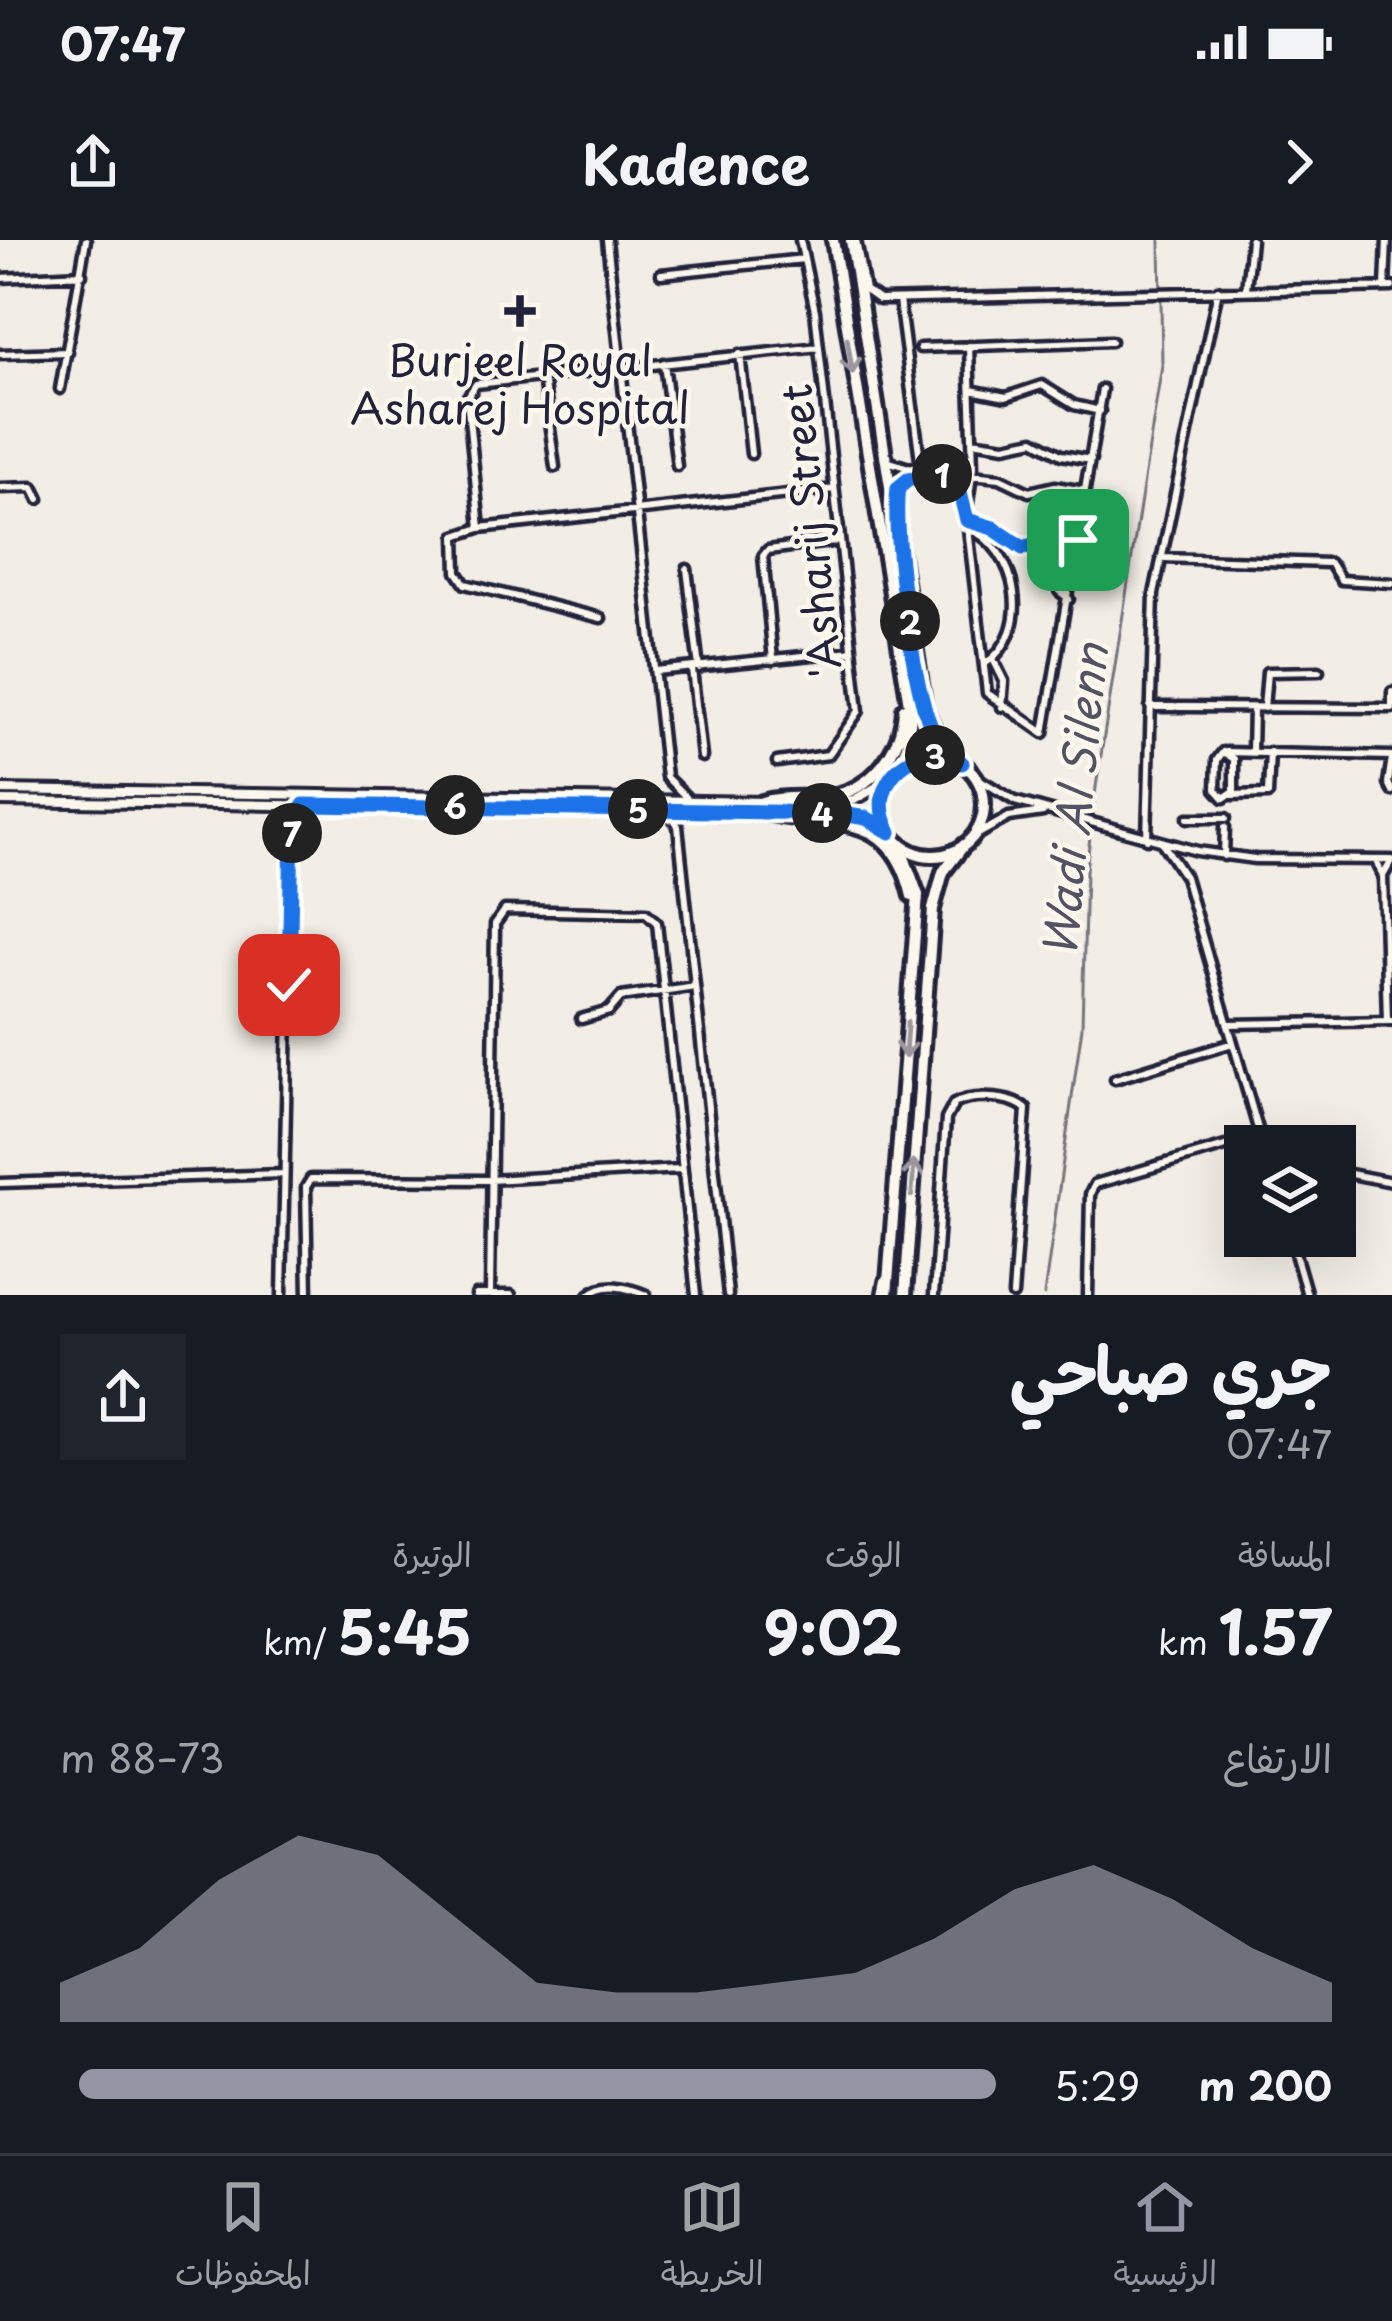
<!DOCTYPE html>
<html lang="ar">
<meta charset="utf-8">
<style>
:root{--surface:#171b24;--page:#20242c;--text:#f1f3f6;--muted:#9ea1a6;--line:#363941;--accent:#9495a2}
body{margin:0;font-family:"Playpen Sans","Playpen Sans Arabic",sans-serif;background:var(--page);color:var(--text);direction:rtl;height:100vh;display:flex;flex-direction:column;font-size:45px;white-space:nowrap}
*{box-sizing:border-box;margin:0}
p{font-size:39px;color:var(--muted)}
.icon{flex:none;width:66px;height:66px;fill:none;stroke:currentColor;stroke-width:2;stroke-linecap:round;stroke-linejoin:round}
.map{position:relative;height:1055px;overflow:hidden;direction:ltr}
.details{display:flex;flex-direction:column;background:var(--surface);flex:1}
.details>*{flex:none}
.tools{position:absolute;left:1224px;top:885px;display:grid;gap:24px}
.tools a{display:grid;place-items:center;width:132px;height:132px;border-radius:0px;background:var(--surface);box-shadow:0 12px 48px #0002;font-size:60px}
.pin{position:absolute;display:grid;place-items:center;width:102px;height:102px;color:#fff;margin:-51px;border-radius:24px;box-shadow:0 6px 18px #0006}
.km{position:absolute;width:60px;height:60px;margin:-30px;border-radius:50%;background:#222;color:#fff;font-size:33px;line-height:60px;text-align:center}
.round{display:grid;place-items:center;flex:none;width:126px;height:126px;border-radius:0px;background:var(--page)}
.summary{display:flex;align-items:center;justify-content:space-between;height:204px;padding:0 60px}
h1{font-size:66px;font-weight:700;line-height:90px}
.figures{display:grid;grid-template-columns:repeat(3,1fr);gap:18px;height:204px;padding:12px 60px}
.figures div{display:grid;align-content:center}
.figures b{font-size:60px;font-weight:700}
.figures small{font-size:33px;font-weight:400}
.figures p{font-size:33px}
.chart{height:336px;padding:24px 60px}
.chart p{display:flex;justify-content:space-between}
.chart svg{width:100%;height:216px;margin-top:12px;fill:var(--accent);opacity:.7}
ul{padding:0 60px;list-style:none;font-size:39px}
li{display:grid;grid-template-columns:192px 144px 1fr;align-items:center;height:90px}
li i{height:30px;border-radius:15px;background:var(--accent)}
.status{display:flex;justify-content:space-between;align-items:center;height:84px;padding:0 60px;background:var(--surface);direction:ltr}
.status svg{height:33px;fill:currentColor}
header{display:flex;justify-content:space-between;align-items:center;height:156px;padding:0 60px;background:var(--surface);font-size:54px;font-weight:700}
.tab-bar{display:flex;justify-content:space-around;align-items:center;height:168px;border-top:3px solid var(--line);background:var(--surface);font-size:33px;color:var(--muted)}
.tab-bar a{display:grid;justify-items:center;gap:6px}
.tab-bar .selected{color:var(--accent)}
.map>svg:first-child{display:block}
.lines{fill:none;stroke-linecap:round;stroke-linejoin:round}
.stream{stroke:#76747f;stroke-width:3}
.minor-casing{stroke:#22223b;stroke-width:15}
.secondary-casing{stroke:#22223b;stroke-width:16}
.primary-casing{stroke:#22223b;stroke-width:20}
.minor{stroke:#fbf7ec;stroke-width:6}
.secondary{stroke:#fbf7ec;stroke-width:8}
.primary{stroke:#fbf7ec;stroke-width:10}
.oneway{stroke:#99979c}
.route-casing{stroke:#fff;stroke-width:24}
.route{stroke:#1a73e8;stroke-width:15}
.poi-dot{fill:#22223b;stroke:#fbf7ec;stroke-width:4.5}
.labels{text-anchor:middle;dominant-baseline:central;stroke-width:9;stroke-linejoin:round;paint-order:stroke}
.poi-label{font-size:42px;fill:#22223b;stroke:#fbf7ec}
.street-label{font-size:42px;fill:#22223b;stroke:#fbf7ec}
.water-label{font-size:45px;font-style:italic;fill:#535263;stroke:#fbf7ec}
</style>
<div class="status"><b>07:47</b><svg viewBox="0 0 49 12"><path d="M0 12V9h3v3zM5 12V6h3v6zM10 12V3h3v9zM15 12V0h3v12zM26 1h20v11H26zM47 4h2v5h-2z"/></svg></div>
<header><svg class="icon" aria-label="forward" viewBox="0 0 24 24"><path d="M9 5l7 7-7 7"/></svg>Kadence<svg class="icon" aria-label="share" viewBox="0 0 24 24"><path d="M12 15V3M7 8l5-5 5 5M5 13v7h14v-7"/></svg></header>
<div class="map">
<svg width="1392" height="1055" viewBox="0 0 1392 1055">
<rect width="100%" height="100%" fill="#f2eee5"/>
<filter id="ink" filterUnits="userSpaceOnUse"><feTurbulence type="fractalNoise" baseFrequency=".00833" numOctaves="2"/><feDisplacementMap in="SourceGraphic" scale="24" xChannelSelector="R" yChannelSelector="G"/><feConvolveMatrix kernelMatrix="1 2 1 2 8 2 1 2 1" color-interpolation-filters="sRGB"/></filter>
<g filter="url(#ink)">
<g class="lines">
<path class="stream" d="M1044,1055L1082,787L1086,630L1096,547L1162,125L1160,0"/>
<g class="minor-casing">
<path id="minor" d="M607,0L666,537L688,559
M856,0L865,50L879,60L1392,47
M661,34L804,19
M0,38L82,34
M1385,47L1387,0
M1246,49L1251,0
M899,60L922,235
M920,108L1111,101
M0,114L68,112
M740,114L751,214
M664,123L677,226
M543,136L555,227
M60,149L86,0
M971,150L1006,157L1042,145L1074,165L1100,171
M972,201L1005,206L1034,200L1061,215L1091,220
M887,221L909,228L972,216
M955,234L966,271L987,453L1044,493L1102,149
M0,248L33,247L39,259
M896,256L909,239L952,233L1000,238L1029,252L1055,246L1085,251
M967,270L973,228L969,106
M967,280L993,288L1023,308L1054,299L1078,300
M480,288L467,158L476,144L819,107
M968,288C1018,308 1034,391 986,423
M1161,318L1329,323
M1332,326L1341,340L1392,343
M687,329L699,428
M1069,359L1059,351L1064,317H1076
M601,378L465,344L457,332L456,296L480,288L834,249
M993,419L1004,441L1002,467
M773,420L763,316L768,310L838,301
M692,429L702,517
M655,431L852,411
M1150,467H1174
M1178,467L1392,468
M1264,468L1267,432L1319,431
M1392,468V452
M1223,512L1234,519V551L1224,558L1216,549L1217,520Z
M1226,512L1392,516
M1252,512L1253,468
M1392,518L1388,543L1392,551
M777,522L828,515L859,471L815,71L800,0
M974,536L1015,561L1197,611L1255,619L1392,620L1383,636
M1231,555L1268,554L1270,512
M669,572L678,586L728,1055
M1188,578H1226
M971,598L1009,577L1043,572
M1147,599L1154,354L1218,50
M1163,604L1185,637L1263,906
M1224,616L1225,587
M1376,621L1383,636L1387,781
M581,779L609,771L621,757L695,746
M1228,784L1392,781
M1115,839L1233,803
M1335,931L1392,942
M0,943L284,934
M1290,996L1307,1055
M490,1054L495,684L505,670L646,673L657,683L696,1055
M282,1055L292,584L304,565
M308,1055L306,947L311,939L490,940L680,929
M476,1055H511
M589,1055C605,1041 627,1047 646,1055
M881,1055L884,1040
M934,1055L946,879L954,864C972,854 1011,856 1026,869L1013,1055
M1088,1055L1090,954L1095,944L1260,896"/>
</g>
<g class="secondary-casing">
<path id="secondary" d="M0,550L767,562
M0,561L766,572
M818,562L854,560L889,540
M787,573L859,576L890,592"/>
</g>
<g class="primary-casing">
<path id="primary" d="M833,0L911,476L907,506L895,532
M851,0L925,468L939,501L961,523
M882 565a51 51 0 1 1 102 0a51 51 0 1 1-102 0Z
M762,562C784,555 807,560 829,556C872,551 902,510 904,469
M763,572C828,591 890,562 912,656
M887,1055L918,655L899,604
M905,1055L933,669L943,632L964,605"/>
</g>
<use href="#minor" class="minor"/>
<use href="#secondary" class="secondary"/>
<use href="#primary" class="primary"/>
</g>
<defs><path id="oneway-shaft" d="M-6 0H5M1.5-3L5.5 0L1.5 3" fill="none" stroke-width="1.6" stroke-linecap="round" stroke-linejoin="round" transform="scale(3)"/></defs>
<g class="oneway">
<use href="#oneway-shaft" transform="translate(850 116) rotate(81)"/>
<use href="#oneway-shaft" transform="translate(906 800) rotate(94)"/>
<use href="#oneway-shaft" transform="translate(913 938) rotate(-86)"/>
</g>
</g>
<g class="lines" filter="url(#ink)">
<g class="route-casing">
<path id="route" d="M289,745L292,584L304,565L836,573L866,578L890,592C872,560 887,530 919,516L962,523C947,511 934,497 928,479C912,435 892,292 898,248L909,239L955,234L967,280L993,288L1023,308L1054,299L1078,300"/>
</g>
<use href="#route" class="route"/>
</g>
<path class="poi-dot" d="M514 53h12v12h12v12h-12v12h-12v-12h-12v-12h12z"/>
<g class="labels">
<g class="poi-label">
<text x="520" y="118">Burjeel Royal<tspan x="520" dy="48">Asharej Hospital</tspan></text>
</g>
<g class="street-label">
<text transform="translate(809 291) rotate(-96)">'Asharij Street</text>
</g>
<g class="water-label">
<text transform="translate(1073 560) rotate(-84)">Wadi Al Silenn</text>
</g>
</g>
</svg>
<div class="tools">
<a><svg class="icon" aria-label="layers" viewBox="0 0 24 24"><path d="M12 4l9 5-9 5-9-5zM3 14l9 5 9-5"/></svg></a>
</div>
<div class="pin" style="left:1078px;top:300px;background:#1e9e55"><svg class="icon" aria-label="arrive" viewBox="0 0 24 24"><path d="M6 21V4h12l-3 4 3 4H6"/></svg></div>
<div class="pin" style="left:289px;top:745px;background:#d93025"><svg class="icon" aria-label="check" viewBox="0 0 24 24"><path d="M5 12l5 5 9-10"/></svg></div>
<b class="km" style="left:942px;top:234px">1</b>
<b class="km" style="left:910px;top:381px">2</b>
<b class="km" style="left:935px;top:515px">3</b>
<b class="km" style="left:822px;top:573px">4</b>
<b class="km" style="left:638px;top:569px">5</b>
<b class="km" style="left:455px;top:565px">6</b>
<b class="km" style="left:292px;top:593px">7</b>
</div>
<section class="details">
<div class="summary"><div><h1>جري صباحي</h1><p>07:47</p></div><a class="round"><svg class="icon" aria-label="share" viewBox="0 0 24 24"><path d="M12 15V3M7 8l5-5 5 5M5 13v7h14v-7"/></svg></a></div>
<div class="figures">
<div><p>المسافة</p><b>1.57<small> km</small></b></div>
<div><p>الوقت</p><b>9:02</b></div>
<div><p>الوتيرة</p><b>5:45<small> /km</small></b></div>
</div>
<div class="chart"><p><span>الارتفاع</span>73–88 m</p>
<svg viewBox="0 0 160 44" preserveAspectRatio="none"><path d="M0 44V36L10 29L20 15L30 6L40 10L50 23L60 36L70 38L80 38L90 36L100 34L110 27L120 17L130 12L140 19L150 29L160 36V44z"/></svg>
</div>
<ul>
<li><b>200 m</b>5:29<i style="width:98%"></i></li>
</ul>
</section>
<nav class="tab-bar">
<a class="selected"><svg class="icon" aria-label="home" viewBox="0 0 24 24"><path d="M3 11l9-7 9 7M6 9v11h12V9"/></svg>الرئيسية</a>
<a><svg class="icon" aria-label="map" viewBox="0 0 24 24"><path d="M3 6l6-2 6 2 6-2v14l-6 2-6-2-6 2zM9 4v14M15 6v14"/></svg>الخريطة</a>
<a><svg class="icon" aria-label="saved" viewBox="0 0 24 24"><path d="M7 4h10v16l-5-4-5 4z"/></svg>المحفوظات</a>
</nav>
